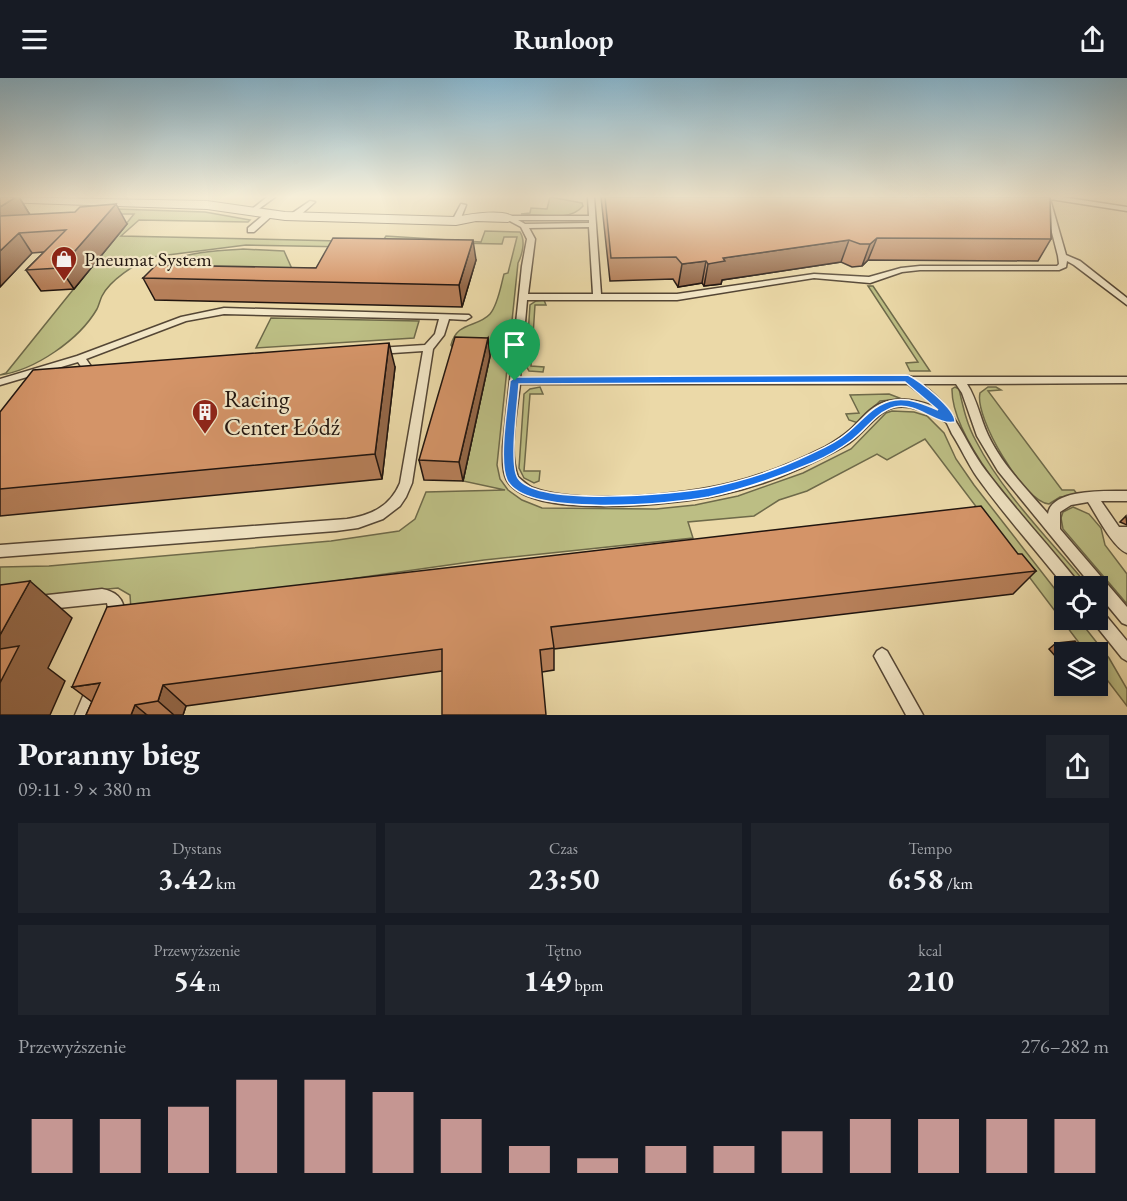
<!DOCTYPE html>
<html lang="pl">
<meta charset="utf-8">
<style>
:root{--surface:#171b24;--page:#20242c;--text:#f1f3f6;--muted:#9ea1a6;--accent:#c59692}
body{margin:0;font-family:"EB Garamond",serif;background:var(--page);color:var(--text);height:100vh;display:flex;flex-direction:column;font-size:22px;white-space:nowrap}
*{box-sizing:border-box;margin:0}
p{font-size:20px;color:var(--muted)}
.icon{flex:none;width:33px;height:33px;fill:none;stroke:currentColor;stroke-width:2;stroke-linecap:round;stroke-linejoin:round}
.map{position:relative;height:637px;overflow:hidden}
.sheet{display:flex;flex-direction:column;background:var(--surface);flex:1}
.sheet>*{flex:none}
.controls{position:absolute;left:1054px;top:498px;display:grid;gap:12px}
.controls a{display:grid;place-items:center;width:54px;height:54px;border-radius:0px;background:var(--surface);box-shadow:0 3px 9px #0003;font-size:30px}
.pin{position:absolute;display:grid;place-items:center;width:51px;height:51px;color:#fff;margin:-62px -26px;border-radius:50% 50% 50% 0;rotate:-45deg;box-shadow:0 0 6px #0007}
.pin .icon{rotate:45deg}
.round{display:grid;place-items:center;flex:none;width:63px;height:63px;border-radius:0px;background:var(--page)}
.overview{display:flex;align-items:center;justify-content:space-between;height:102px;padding:0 18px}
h1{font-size:33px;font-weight:700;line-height:45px}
.metrics{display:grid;grid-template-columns:repeat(3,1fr);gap:9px;height:102px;padding:6px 18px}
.metrics div{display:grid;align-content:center;border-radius:0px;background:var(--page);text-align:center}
.metrics b{font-size:30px;font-weight:700}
.metrics small{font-size:16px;font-weight:400}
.metrics p{font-size:16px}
.chart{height:168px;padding:12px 18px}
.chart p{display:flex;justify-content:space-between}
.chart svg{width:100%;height:108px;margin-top:6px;stroke:var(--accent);stroke-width:6}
header{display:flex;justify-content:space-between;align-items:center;height:78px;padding:0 18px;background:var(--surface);font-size:27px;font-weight:700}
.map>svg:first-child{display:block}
.green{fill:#bcbe84;stroke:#6e6a4a;stroke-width:1.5}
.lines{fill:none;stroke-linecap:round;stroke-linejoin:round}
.lane-casing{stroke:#544635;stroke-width:3}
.street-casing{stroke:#544635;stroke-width:2}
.lane{fill:#f2e6c6;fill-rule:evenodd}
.street{fill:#f2e6c6;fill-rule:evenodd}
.wall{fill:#b67f59;stroke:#21150f;stroke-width:1.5}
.shaded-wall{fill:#946849;stroke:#21150f;stroke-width:1.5}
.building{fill:#d49468;stroke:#21150f;stroke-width:1.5}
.route{fill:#1a73e8;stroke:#fff;stroke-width:1.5;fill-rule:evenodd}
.labels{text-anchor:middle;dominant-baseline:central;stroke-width:4.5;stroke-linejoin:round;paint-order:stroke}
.far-poi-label{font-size:20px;fill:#21150f;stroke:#f2e6c6;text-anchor:start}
.poi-label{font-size:24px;fill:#21150f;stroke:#f2e6c6;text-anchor:start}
</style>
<header><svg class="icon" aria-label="menu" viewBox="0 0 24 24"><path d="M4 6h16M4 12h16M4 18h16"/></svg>Runloop<svg class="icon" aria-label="share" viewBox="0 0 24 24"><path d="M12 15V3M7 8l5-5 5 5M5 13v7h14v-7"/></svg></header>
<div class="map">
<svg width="1127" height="637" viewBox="0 0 1127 637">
<rect width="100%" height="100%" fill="#ebd9a8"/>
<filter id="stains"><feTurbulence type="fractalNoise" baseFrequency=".00333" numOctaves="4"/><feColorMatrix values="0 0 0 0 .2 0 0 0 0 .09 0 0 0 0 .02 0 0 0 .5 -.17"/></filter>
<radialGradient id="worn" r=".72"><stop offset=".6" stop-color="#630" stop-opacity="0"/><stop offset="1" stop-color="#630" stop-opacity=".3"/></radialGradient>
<path class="green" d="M550,119L582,125L583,128C569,145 540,136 521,136L530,135L531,130L547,131Z
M116,131L205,134L250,142L248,144L139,142L121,158L382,164L386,158L481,164L485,153L520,154C526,163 522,177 518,185L497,387L500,401L508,412L522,422L542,430L656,431L695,427L738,418L803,395L851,371L886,335L892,333L914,334L927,338L944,355L956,381L974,407L1065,524V542H1079L1109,580L1127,611V628L1098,590V574H1086L925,361L887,382L877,376L807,413L779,422L754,438L688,444L693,460L484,482L131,532L130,517L118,510L0,521V489L49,488L331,463L399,453L415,441L426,414L505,412L463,403L490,279L458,277L451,267C457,243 477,250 490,236C498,227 501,207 504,196L508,195L517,159H504L502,166L407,164L404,170L246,167L152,179C135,186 110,202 102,218C100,222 99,227 97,231C79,262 35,292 0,297L6,295L134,136H104Z
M243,171L284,173L297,202L166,187C178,174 225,172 243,171Z
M868,208H873L930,293H910L906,285L918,284Z
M544,222L546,227H535L531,288L544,289L543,294L529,293L526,288L530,227L536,223Z
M271,240L419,243L414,260L256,270Z
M540,309L543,316H530L524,393H540L539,403L534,405L524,400L519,390L524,316L530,311Z
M955,309L959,311C963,329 967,347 976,363C1003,416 1051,463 1088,508H1082C1045,464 951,368 952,311Z
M988,309H996L1001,312L988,313L1062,412H1074L1078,417L1060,419L1049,426C1024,424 974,339 980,315Z
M889,316L902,321L880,323L858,345L849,342L846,336L859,335L850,317Z
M1073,429L1089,436L1101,450L1105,467L1127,496V526L1063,451L1061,440L1063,434Z"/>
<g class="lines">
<g class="lane-casing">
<path id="lane" d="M267,119H275L256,133H252V131Z
M588,119H594L601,216H677L814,196L869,199L901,190L920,188H1057L1059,186L1058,178L1043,119H1062L1127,129V133L1050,121L1066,177L1080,183L1127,220V227L1074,187L1067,183L1066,189L1059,192H920L902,194L870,205L814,200L677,222H527L520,300L904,299L908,298L912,299H1127V305L967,306C977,321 980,340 988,357C1002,387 1027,411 1048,436C1051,410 1108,413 1127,413V423H1101L1119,449H1127V475C1113,470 1096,436 1088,424L1071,427L1060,434V451L1127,529V547L1122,545L1098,516V508H1092L998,393L977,358L962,315L956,306H921C957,331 962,361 986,393C1015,431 1048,467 1078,504L1080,508L1065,509C1036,472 1004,437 977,399C968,386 961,370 952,356C950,352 948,347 946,344C939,338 925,333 917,331C881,320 873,348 849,365C834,375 817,382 801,390C775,402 747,411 719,417C678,426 535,442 508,404C502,395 503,380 503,369L522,188L527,161L521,149L504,140L508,138H589ZM518,142H589V145L525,146ZM589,149L593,216H528L535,161L529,150ZM520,306H908L926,320L935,329C918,322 900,318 882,325C869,330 861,342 851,351C843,358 834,364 825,369C795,384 764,397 731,405C683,417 579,427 533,410C527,407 523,403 518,399C508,374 517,333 520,306Z
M310,123L315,124L297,140H291V136Z
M461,126L466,127L459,145H453L452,143Z
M267,134L274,136L254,154H248V150Z
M224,230L469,237L471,239L466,242L449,241L444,257L433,271L412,405L406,419L400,428L383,441L358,450L336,453L0,479V467L347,441C371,437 390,429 400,405L423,273L378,276L373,273L378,270L425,267L435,256L439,241L224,236L186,243L86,281L95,294L94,296H86L78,284L0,307V301L77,278L181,239Z
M102,511C120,514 129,527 121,545L116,547L111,545L107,525L39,532L34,530L32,525L34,520L39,518Z
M1098,532L1103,534L1127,563V583L1122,580L1093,544L1092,542H1098Z
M882,570L887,573L923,637H906L874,578L877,573Z
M95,602L101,604L103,610L91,637H75L89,604Z"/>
</g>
<g class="street-casing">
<path id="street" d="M0,119L207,123L285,134L456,139C470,136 505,130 515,140L508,144L476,143L456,147L285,142L207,131L0,124Z"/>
</g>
<use href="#lane" class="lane"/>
<use href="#street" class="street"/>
</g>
<path class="wall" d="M0,119H19L30,137L127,146L74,211L41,213L26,192L44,174L32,175L0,209Z
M601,119H1050L1051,161L1038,183L868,182L862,188L852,189L841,184L722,202L721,206L704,208L702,205L678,209L673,201L610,203Z
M476,182L462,229L155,222L143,200L316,190Z
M488,260L490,278L463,403L424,402L419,382Z
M395,289L382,401L0,438V334Z
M1126,438L1127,447L1120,444Z
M1018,476L1036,493L1013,516L554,571V592L542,594L442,593L186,628L183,637H86L92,624L72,609Z
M1056,565L1065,574V600L1055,588L1056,579L1049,571Z"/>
<path class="shaded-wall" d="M16,119H19L30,137L0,150V129Z
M116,126L127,146L74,211L60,190Z
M19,155L32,175L0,209V173Z
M877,160L868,182L862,188L870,166Z
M473,162L476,182L462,229L459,207Z
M849,162L841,184L722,202L721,206L704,208L708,186L723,180Z
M706,183L702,205L678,209L682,186Z
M488,260L490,278L463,403L459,384Z
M389,265L395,289L382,401L375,376Z
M30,503L72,540L48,590L65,603L50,637H0V557Z
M163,607L186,628L183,637H174L158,623Z
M135,627L147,637H131Z"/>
<path class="building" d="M0,119H16L0,129Z
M605,119H1050L1051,161L877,160L870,166H860L849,162L723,180L725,183L708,186L706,183L682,186L676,179L611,180Z
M116,126L60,190L26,192L66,152L19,155L0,173V138L75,134L80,129Z
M333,160L473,162L459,207L143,200L156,187L316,190Z
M455,259L488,260L459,384L419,382Z
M389,265L375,376L0,411V334L33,292Z
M981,428L1018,476H1022L1036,493L551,549L554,570L540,572L546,637H442V571L163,607L158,623L135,627L131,637H86L100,605L72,609L107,529Z
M30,503L0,557V507Z
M1075,563L1084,574H1065V586L1062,582L1063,573L1056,565Z
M19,568L0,605V571Z"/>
<linearGradient id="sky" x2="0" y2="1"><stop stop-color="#88b6ce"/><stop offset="0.57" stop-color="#f6eed8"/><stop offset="1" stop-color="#f6eed8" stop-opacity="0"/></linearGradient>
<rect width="1127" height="208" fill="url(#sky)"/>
<path class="route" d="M908,297C920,303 956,331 955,344C937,348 917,324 895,329C876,334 867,351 852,362C840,371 826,379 812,385C779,399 744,411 709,419C672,426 525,440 507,402C498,383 508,325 510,303L515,299ZM905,304L938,332C924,326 910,320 895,322C874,325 862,343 847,355C836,365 821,371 808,377C777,392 742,403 708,410C676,416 537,429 518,400C509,387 518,324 519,306Z"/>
<defs>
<g id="shop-pin" transform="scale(1.35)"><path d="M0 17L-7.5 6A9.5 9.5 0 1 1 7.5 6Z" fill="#8f2418" stroke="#f2e6c6"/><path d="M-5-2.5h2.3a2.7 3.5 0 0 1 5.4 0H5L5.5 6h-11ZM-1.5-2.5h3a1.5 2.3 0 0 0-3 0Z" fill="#fff"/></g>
<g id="building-pin" transform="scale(1.35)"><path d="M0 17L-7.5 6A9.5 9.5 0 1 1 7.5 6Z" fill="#8f2418" stroke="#f2e6c6"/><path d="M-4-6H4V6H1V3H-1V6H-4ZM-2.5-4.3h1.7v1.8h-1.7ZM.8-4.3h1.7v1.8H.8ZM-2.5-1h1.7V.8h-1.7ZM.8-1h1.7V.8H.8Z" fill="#fff"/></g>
</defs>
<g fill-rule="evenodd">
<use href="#shop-pin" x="64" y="181"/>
<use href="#building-pin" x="205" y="334"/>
</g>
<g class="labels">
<g class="far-poi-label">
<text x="84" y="181">Pneumat System</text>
</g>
<g class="poi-label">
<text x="224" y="320">Racing<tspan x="224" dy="28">Center Łódź</tspan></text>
</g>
</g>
<rect width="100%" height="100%" filter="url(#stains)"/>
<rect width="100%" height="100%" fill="url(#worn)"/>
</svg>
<div class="controls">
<a><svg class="icon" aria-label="locate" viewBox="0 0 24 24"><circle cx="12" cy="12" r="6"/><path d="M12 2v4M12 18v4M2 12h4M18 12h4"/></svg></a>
<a><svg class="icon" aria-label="layers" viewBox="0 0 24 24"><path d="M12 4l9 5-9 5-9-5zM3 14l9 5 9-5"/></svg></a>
</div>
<div class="pin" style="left:515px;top:303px;background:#1e9e55"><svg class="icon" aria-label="arrive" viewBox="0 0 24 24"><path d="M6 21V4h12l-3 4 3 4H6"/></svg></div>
</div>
<section class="sheet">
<div class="overview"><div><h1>Poranny bieg</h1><p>09:11 · 9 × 380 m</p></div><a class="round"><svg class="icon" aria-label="share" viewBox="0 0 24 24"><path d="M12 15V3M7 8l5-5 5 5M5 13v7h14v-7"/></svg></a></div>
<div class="metrics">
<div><p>Dystans</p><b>3.42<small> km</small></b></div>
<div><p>Czas</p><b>23:50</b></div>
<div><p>Tempo</p><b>6:58<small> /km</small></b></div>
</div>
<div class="metrics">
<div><p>Przewyższenie</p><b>54<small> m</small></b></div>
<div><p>Tętno</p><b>149<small> bpm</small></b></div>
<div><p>kcal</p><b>210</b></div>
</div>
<div class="chart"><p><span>Przewyższenie</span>276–282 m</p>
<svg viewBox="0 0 160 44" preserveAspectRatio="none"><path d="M5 44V22M15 44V22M25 44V17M35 44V6M45 44V6M55 44V11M65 44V22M75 44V33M85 44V38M95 44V33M105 44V33M115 44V27M125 44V22M135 44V22M145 44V22M155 44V22"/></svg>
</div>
</section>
